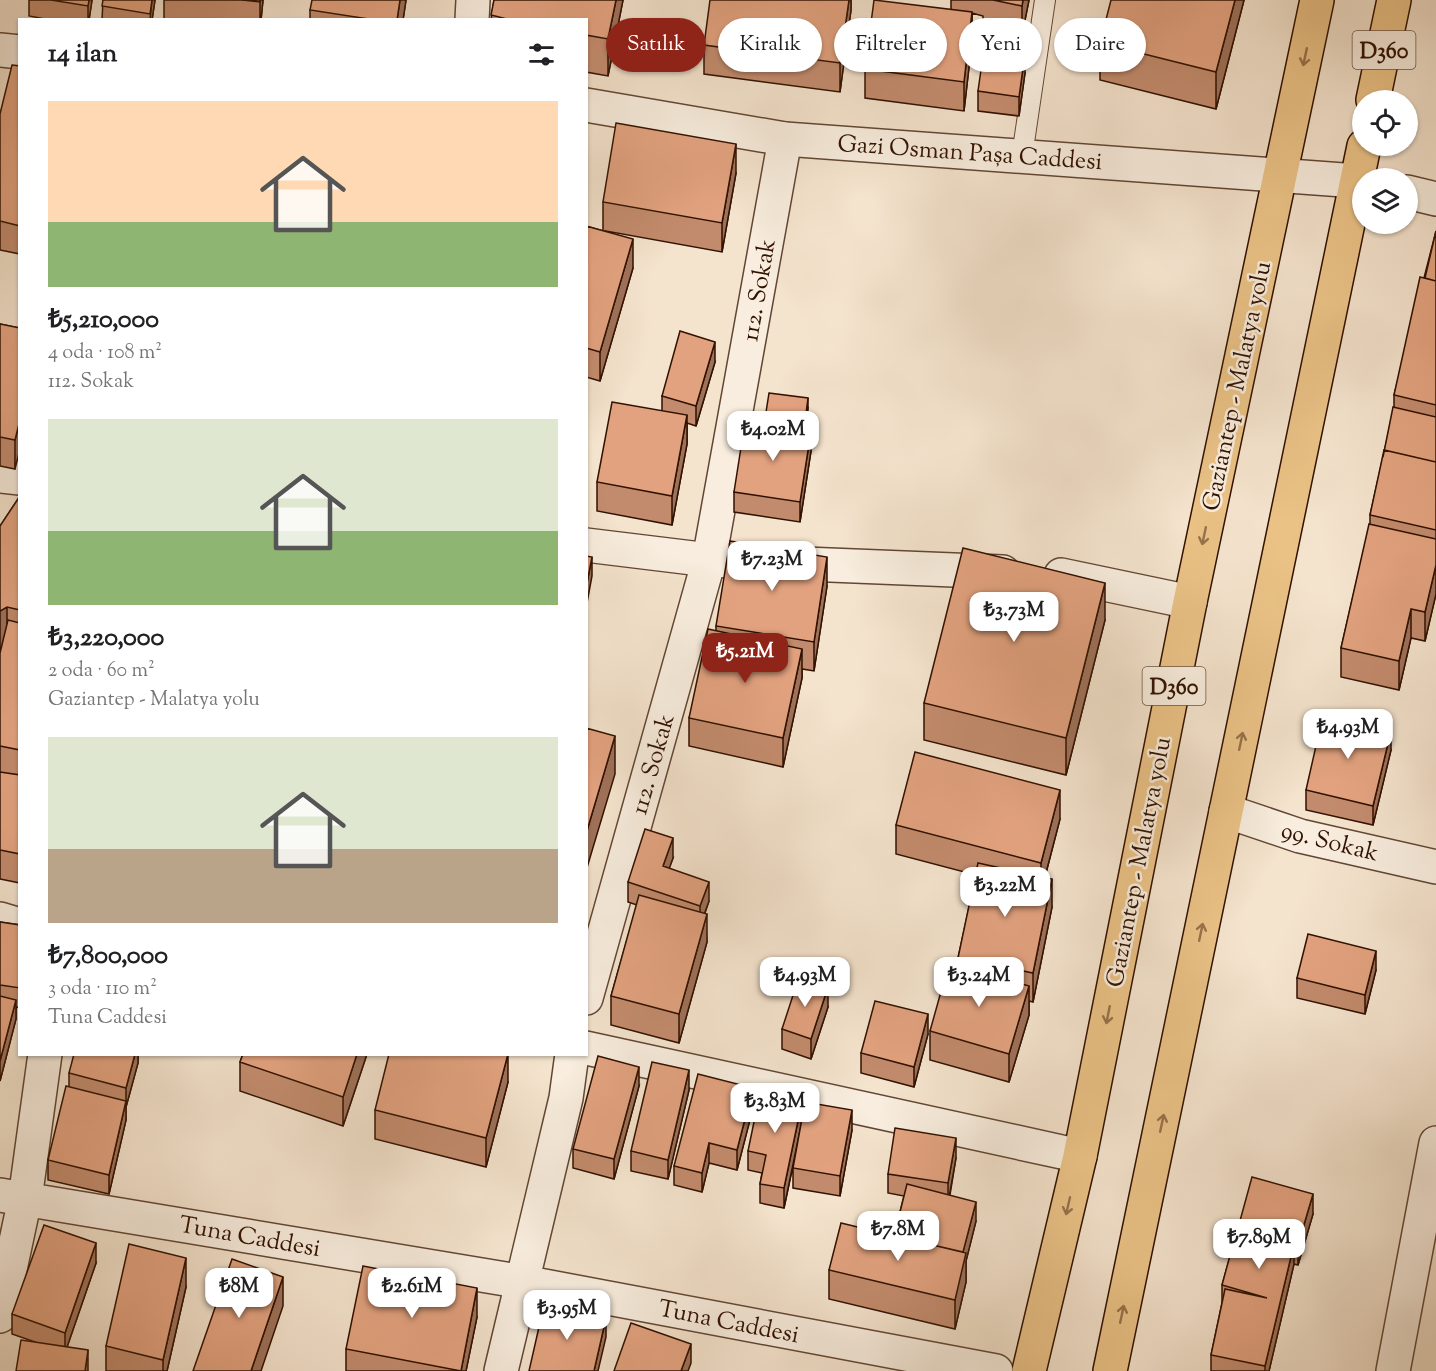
<!DOCTYPE html>
<html lang="tr">
<meta charset="utf-8">
<style>
body{margin:0;font-family:"Sorts Mill Goudy",serif;background:#f6f6f6;color:#202124;height:100vh;display:flex;flex-direction:column;font-size:22px;white-space:nowrap}
*{box-sizing:border-box;margin:0}
p{font-size:20px;color:#757577}
.icon{flex:none;width:33px;height:33px;fill:none;stroke:currentColor;stroke-width:2;stroke-linecap:round;stroke-linejoin:round}
.map{position:relative;flex:1;overflow:hidden}
.panel{position:absolute;left:18px;top:18px;width:570px;height:1038px;display:flex;flex-direction:column;background:#fff;border-radius:0px;box-shadow:0 2px 4px #0004}
.panel>*{flex:none}
.banner{position:absolute;left:606px;top:18px;width:570px;height:54px;display:flex;gap:12px}
.buttons{position:absolute;left:1352px;top:90px;display:grid;gap:12px}
.buttons a{display:grid;place-items:center;width:66px;height:66px;border-radius:50%;background:#fff;box-shadow:0 2px 4px #0004;font-size:30px}
.price{position:absolute;translate:-50% -51px;padding:0 14px;border-radius:12px;background:#fff;color:#222;font-size:20px;line-height:39px;filter:drop-shadow(0 2px 3px #0008)}
.price::after{content:'';position:absolute;left:50%;top:36px;width:18px;height:14px;margin-left:-9px;background:inherit;clip-path:polygon(0 0,100% 0,50% 100%)}
.price.on{background:#8f2418;color:#fff}
ul{padding:0;list-style:none}
li{display:grid;align-content:center;gap:12px;height:318px;padding:0 30px}
li span{display:grid;place-items:center;height:186px;border-radius:0px;color:#555}
li>.icon{margin-inline-start:auto}
span .icon{width:108px;height:108px;fill:#fffc;stroke-width:1}
li b{font-size:26px}
h2{display:flex;justify-content:space-between;align-items:center;height:72px;padding:0 30px;font-size:26px}
.chip{padding:0 21px;border-radius:27px;background:#fff;box-shadow:0 2px 4px #0004;font-size:21px;line-height:54px}
.chip.on{background:#8f2418;color:#fff}
.map>svg:first-child{display:block}
</style>
<div class="map">
<svg width="1436" height="1371" viewBox="0 0 1436 1371">
<rect width="100%" height="100%" fill="#f4e3cd"/>
<filter id="stains"><feTurbulence type="fractalNoise" baseFrequency=".00333" numOctaves="4"/><feColorMatrix values="0 0 0 0 .2 0 0 0 0 .09 0 0 0 0 .02 0 0 0 .5 -.17"/></filter>
<radialGradient id="worn" r=".72"><stop offset=".6" stop-color="#630" stop-opacity="0"/><stop offset="1" stop-color="#630" stop-opacity=".3"/></radialGradient>
<g fill="none" stroke-linecap="round" stroke-linejoin="round">
<!-- service casing -->
<g stroke="#624634" stroke-width="22">
<path id="service" d="M 1022,156 L 1045,0"/>
</g>
<!-- minor casing -->
<g stroke="#624634" stroke-width="36">
<path id="minor" d="M 472,20 L 473,0
M 1407,192 L 1436,199
M 1226,811 L 1300,836 L 1436,867
M 586,998 L 709,560 L 785,139
M 0,1195 L 523,1282 L 996,1371
M 0,1316 L 25,1199 L 45,1054
M 501,1371 L 566,1098 L 572,1054"/>
</g>
<!-- tertiary casing -->
<g stroke="#624634" stroke-width="36">
<path id="tertiary" d="M 0,50 L 20,52
M 586,105 L 785,139 L 1357,181
M 0,476 L 20,478
M 586,545 L 709,560 L 1003,572
M 1061,575 L 1190,602
M 0,919 L 20,925
M 586,1048 L 1080,1156
M 1393,1371 L 1436,1143"/>
</g>
<!-- trunk casing -->
<g stroke="#311101" stroke-width="36">
<path id="trunk" d="M 1373,100 L 1394,0
M 1029,1371 L 1080,1156 L 1190,602 L 1317,0
M 1110,1371 L 1364,146"/>
</g>
<!-- service -->
<use href="#service" stroke="#f8edde" stroke-width="20"/>
<!-- minor -->
<use href="#minor" stroke="#f8edde" stroke-width="33"/>
<!-- tertiary -->
<use href="#tertiary" stroke="#f8edde" stroke-width="33"/>
<!-- trunk -->
<use href="#trunk" stroke="#eac286" stroke-width="33"/>
</g>
<!-- wall -->
<path fill="#c28b6d" stroke="#311101" stroke-width="1.5" d="M 29,0 L 92,0 L 89,20 L 50,20 L 29,16 Z
M 103,0 L 155,0 L 152,20 L 102,20 Z
M 164,0 L 263,0 L 261,20 L 164,20 Z
M 406,0 L 403,20 L 310,20 L 310,10 Z
M 494,0 L 623,0 L 608,76 L 586,72 L 586,20 L 491,20 Z
M 851,0 L 851,10 L 840,92 L 704,74 L 704,45 Z
M 951,0 L 1029,0 L 1022,35 L 983,27 L 983,16 L 972,13 L 972,41 L 964,111 L 865,98 L 865,69 L 951,9 Z
M 1244,0 L 1216,109 L 1100,80 L 1100,43 Z
M 20,66 L 20,254 L 0,250 L 0,114 Z
M 1025,73 L 1019,116 L 978,111 L 978,91 Z
M 736,173 L 722,252 L 606,231 L 633,268 L 600,381 L 586,377 L 586,226 L 603,231 L 603,202 Z
M 1436,231 L 1436,594 L 1425,641 L 1411,638 L 1399,690 L 1341,677 L 1341,648 L 1370,524 L 1370,515 L 1394,408 L 1394,395 Z
M 0,324 L 20,328 L 15,469 L 0,466 Z
M 715,362 L 696,426 L 687,423 L 687,444 L 672,525 L 597,511 L 597,482 L 662,411 L 662,396 Z
M 808,408 L 805,431 L 811,451 L 800,522 L 734,512 L 734,492 L 764,425 Z
M 20,496 L 20,883 L 0,879 L 0,653 L 1,648 L 0,648 L 0,526 Z
M 827,586 L 814,671 L 802,669 L 802,678 L 783,767 L 689,746 L 689,718 L 716,631 L 716,626 Z
M 1105,620 L 1066,775 L 924,740 L 924,703 Z
M 1391,750 L 1373,825 L 1306,810 L 1306,790 Z
M 1060,819 L 1045,877 L 1052,907 L 1033,1002 L 1029,1001 L 1029,1015 L 1009,1082 L 930,1060 L 930,1031 L 958,966 L 958,958 L 976,875 L 896,854 L 896,825 Z
M 673,858 L 669,868 L 709,901 L 705,913 L 707,942 L 679,1043 L 611,1025 L 611,996 L 637,905 L 628,902 L 628,882 Z
M 0,922 L 20,925 L 20,1008 L 16,1007 L 16,1019 L 0,1081 Z
M 1376,970 L 1365,1014 L 1297,998 L 1297,978 Z
M 828,1007 L 811,1059 L 782,1049 L 782,1029 Z
M 928,1034 L 914,1087 L 861,1073 L 861,1053 Z
M 138,1054 L 138,1063 L 126,1107 L 126,1120 L 109,1194 L 48,1180 L 48,1160 L 69,1087 L 69,1073 Z
M 243,1054 L 367,1054 L 343,1126 L 240,1091 L 240,1062 Z
M 508,1082 L 486,1167 L 375,1139 L 375,1110 Z
M 639,1086 L 614,1179 L 573,1168 L 573,1149 Z
M 689,1090 L 668,1179 L 631,1171 L 631,1151 Z
M 753,1108 L 737,1170 L 709,1163 L 702,1192 L 674,1185 L 674,1166 Z
M 803,1113 L 852,1130 L 840,1196 L 793,1188 L 793,1168 L 800,1133 L 784,1208 L 760,1203 L 760,1184 L 762,1173 L 748,1170 L 748,1151 Z
M 956,1158 L 950,1195 L 976,1221 L 966,1261 L 966,1282 L 955,1329 L 829,1299 L 829,1270 L 894,1236 L 904,1196 L 888,1193 L 888,1174 Z
M 1313,1214 L 1298,1265 L 1294,1264 L 1269,1371 L 1211,1371 L 1211,1355 L 1222,1303 L 1222,1285 L 1238,1228 Z
M 96,1263 L 67,1347 L 88,1371 L 35,1342 L 12,1334 L 12,1314 Z
M 186,1287 L 167,1371 L 106,1371 L 106,1346 Z
M 477,1317 L 466,1371 L 346,1371 L 346,1349 Z"/>
<!-- shaded-wall -->
<path fill="#9e7159" stroke="#311101" stroke-width="1.5" d="M 89,0 L 92,0 L 89,20 L 88,20 L 88,6 Z
M 152,0 L 155,0 L 152,20 L 150,20 Z
M 260,0 L 263,0 L 261,20 L 260,20 Z
M 400,0 L 406,0 L 403,20 L 397,20 Z
M 616,0 L 623,0 L 608,76 L 608,39 Z
M 849,0 L 851,0 L 851,10 L 840,92 L 840,63 Z
M 1023,0 L 1029,0 L 1022,35 L 1022,6 Z
M 1235,0 L 1244,0 L 1216,109 L 1216,72 Z
M 972,12 L 972,41 L 964,111 L 964,82 Z
M 1025,54 L 1025,73 L 1019,116 L 1019,97 Z
M 736,144 L 736,173 L 722,252 L 722,223 Z
M 633,239 L 633,268 L 600,381 L 600,352 Z
M 715,342 L 715,362 L 696,426 L 696,406 Z
M 808,398 L 808,408 L 804,439 L 804,429 Z
M 687,415 L 687,444 L 672,525 L 672,496 Z
M 20,420 L 20,449 L 15,469 L 15,440 Z
M 811,431 L 811,451 L 800,522 L 800,502 Z
M 592,557 L 592,576 L 586,608 L 586,588 Z
M 827,557 L 827,586 L 814,671 L 814,642 Z
M 1436,565 L 1436,594 L 1425,641 L 1425,612 Z
M 1105,583 L 1105,620 L 1066,775 L 1066,738 Z
M 7,607 L 7,644 L 0,648 L 0,611 Z
M 1411,609 L 1411,638 L 1399,690 L 1399,661 Z
M 802,649 L 802,678 L 783,767 L 783,738 Z
M 1391,731 L 1391,750 L 1373,825 L 1373,806 Z
M 615,736 L 615,774 L 586,871 L 586,834 Z
M 1060,790 L 1060,819 L 1041,892 L 1041,863 Z
M 673,838 L 673,858 L 663,886 L 663,866 Z
M 1052,879 L 1052,907 L 1033,1002 L 1033,973 Z
M 709,882 L 709,901 L 700,926 L 700,906 Z
M 707,914 L 707,942 L 679,1043 L 679,1014 Z
M 1376,951 L 1376,970 L 1365,1014 L 1365,995 Z
M 1029,986 L 1029,1015 L 1009,1082 L 1009,1054 Z
M 828,987 L 828,1007 L 811,1059 L 811,1039 Z
M 16,1000 L 16,1019 L 0,1081 L 0,1061 Z
M 928,1014 L 928,1034 L 914,1087 L 914,1067 Z
M 135,1054 L 138,1054 L 138,1063 L 126,1107 L 126,1088 Z
M 357,1054 L 367,1054 L 343,1126 L 343,1097 Z
M 508,1054 L 508,1082 L 486,1167 L 486,1138 Z
M 639,1067 L 639,1086 L 614,1179 L 614,1159 Z
M 689,1070 L 689,1090 L 668,1179 L 668,1160 Z
M 753,1088 L 753,1108 L 737,1170 L 737,1150 Z
M 803,1097 L 803,1116 L 784,1208 L 784,1188 Z
M 126,1101 L 126,1120 L 109,1194 L 109,1175 Z
M 852,1110 L 852,1130 L 840,1196 L 840,1176 Z
M 956,1138 L 956,1158 L 948,1203 L 948,1183 Z
M 709,1143 L 709,1163 L 702,1192 L 702,1173 Z
M 1313,1194 L 1313,1214 L 1298,1265 L 1298,1245 Z
M 976,1202 L 976,1221 L 966,1261 L 966,1282 L 955,1329 L 955,1300 L 962,1255 Z
M 96,1243 L 96,1263 L 65,1353 L 65,1333 Z
M 1294,1244 L 1294,1264 L 1269,1371 L 1265,1371 L 1265,1366 Z
M 186,1258 L 186,1287 L 167,1371 L 163,1371 L 163,1360 Z
M 283,1277 L 283,1306 L 261,1371 L 251,1371 Z
M 477,1288 L 477,1317 L 466,1371 L 461,1371 Z
M 606,1318 L 606,1337 L 598,1371 L 594,1371 Z
M 691,1344 L 691,1363 L 688,1371 L 681,1371 Z
M 88,1350 L 88,1371 L 85,1371 Z"/>
<!-- building -->
<path fill="#e2a27f" stroke="#311101" stroke-width="1.5" d="M 51,0 L 89,0 L 88,6 Z
M 103,0 L 152,0 L 150,14 L 102,6 Z
M 242,0 L 260,0 L 260,2 Z
M 312,0 L 400,0 L 397,20 L 375,20 L 310,10 Z
M 494,0 L 616,0 L 608,39 L 586,35 L 586,20 L 511,20 L 491,15 Z
M 710,0 L 849,0 L 840,63 L 704,45 Z
M 874,0 L 972,12 L 964,82 L 865,69 Z
M 993,0 L 1023,0 L 1022,6 Z
M 1111,0 L 1235,0 L 1216,72 L 1100,43 Z
M 984,49 L 1025,54 L 1019,97 L 978,91 Z
M 12,65 L 20,66 L 20,226 L 0,221 L 0,114 Z
M 616,123 L 736,144 L 722,223 L 603,202 Z
M 586,226 L 633,239 L 600,352 L 586,348 Z
M 1436,231 L 1436,281 L 1425,278 Z
M 1420,277 L 1436,281 L 1436,405 L 1394,395 Z
M 0,324 L 20,328 L 20,420 L 15,440 L 0,437 Z
M 680,331 L 715,342 L 696,406 L 662,396 Z
M 769,393 L 808,398 L 804,429 L 764,425 Z
M 612,402 L 687,415 L 672,496 L 597,482 Z
M 1393,407 L 1436,417 L 1436,462 L 1384,450 L 1383,457 Z
M 745,422 L 811,431 L 800,502 L 734,492 Z
M 1384,450 L 1436,462 L 1436,530 L 1370,515 Z
M 20,496 L 20,610 L 7,607 L 0,611 L 0,526 Z
M 1369,524 L 1436,539 L 1436,565 L 1425,612 L 1411,609 L 1399,661 L 1341,648 Z
M 730,541 L 827,557 L 814,642 L 716,626 Z
M 963,548 L 1105,583 L 1066,738 L 924,703 Z
M 586,556 L 592,557 L 586,588 Z
M 8,620 L 20,623 L 20,750 L 0,746 L 0,653 Z
M 708,629 L 802,649 L 783,738 L 689,718 Z
M 1323,715 L 1391,731 L 1373,806 L 1306,790 Z
M 586,728 L 615,736 L 586,834 Z
M 915,752 L 1060,790 L 1041,863 L 896,825 Z
M 0,772 L 20,775 L 20,854 L 0,850 Z
M 645,829 L 673,838 L 663,866 L 709,882 L 700,906 L 628,882 Z
M 978,863 L 1052,879 L 1033,973 L 958,958 Z
M 639,895 L 707,914 L 679,1014 L 611,996 Z
M 0,922 L 20,925 L 20,988 L 0,985 Z
M 1308,934 L 1376,951 L 1365,995 L 1297,978 Z
M 949,963 L 1029,986 L 1009,1054 L 930,1031 Z
M 799,977 L 828,987 L 811,1039 L 782,1029 Z
M 0,996 L 16,1000 L 0,1061 Z
M 875,1001 L 928,1014 L 914,1067 L 861,1053 Z
M 74,1054 L 135,1054 L 126,1088 L 69,1073 Z
M 243,1054 L 357,1054 L 343,1097 L 240,1062 Z
M 389,1054 L 508,1054 L 486,1138 L 375,1110 Z
M 598,1056 L 639,1067 L 614,1159 L 573,1149 Z
M 652,1062 L 689,1070 L 668,1160 L 631,1151 Z
M 698,1074 L 753,1088 L 737,1150 L 709,1143 L 702,1173 L 674,1166 Z
M 66,1086 L 126,1101 L 109,1175 L 48,1160 Z
M 761,1088 L 803,1097 L 784,1188 L 760,1184 L 766,1155 L 748,1151 Z
M 805,1102 L 852,1110 L 840,1176 L 793,1168 Z
M 895,1128 L 956,1138 L 948,1183 L 888,1174 Z
M 1252,1177 L 1313,1194 L 1298,1245 L 1294,1244 L 1265,1366 L 1211,1355 L 1225,1289 L 1267,1298 L 1222,1285 L 1237,1230 L 1255,1234 L 1238,1228 Z
M 907,1184 L 976,1202 L 963,1252 L 894,1236 Z
M 841,1223 L 966,1253 L 955,1300 L 829,1270 Z
M 44,1225 L 96,1243 L 65,1333 L 12,1314 Z
M 129,1244 L 186,1258 L 163,1360 L 106,1346 Z
M 232,1259 L 283,1277 L 251,1371 L 193,1371 Z
M 363,1266 L 477,1288 L 461,1371 L 346,1349 Z
M 544,1305 L 606,1318 L 594,1371 L 529,1371 Z
M 631,1323 L 691,1344 L 681,1371 L 614,1371 Z
M 21,1340 L 88,1350 L 85,1371 L 16,1371 Z"/>
<!-- one-way arrows -->
<defs><path id="oneway-shaft" d="M-6 0H5M1.5-3L5.5 0L1.5 3" fill="none" stroke-width="1.6" stroke-linecap="round" stroke-linejoin="round" transform="scale(1.5)"/></defs>
<g stroke="#97724a">
<use href="#oneway-shaft" transform="translate(1305 57) rotate(102)"/>
<use href="#oneway-shaft" transform="translate(1204 536) rotate(102)"/>
<use href="#oneway-shaft" transform="translate(1241 741) rotate(-78)"/>
<use href="#oneway-shaft" transform="translate(1201 932) rotate(-78)"/>
<use href="#oneway-shaft" transform="translate(1108 1015) rotate(101)"/>
<use href="#oneway-shaft" transform="translate(1162 1123) rotate(-78)"/>
<use href="#oneway-shaft" transform="translate(1068 1206) rotate(103)"/>
<use href="#oneway-shaft" transform="translate(1122 1314) rotate(-78)"/>
</g>
<g text-anchor="middle" stroke-width="5" stroke-linejoin="round" paint-order="stroke">
<!-- shield labels -->
<g fill="#f8edde" stroke="#6d5343" stroke-width="1.5">
<rect x="1352.5" y="31" width="63" height="38" rx="4.5"/>
<rect x="1142.5" y="667" width="63" height="38" rx="4.5"/>
</g>
<g font-size="22" font-weight="bold" fill="#311101">
<text x="1384" y="58">D360</text>
<text x="1174" y="694">D360</text>
</g>
<!-- street labels -->
<g font-size="24" fill="#311101" stroke="#f8edde">
<text transform="translate(970 152) rotate(4)" y="8">Gazi Osman Paşa Caddesi</text>
<text transform="translate(758 290) rotate(-80)" y="8">112. Sokak</text>
<text transform="translate(1236 386) rotate(-78)" y="8">Gaziantep - Malatya yolu</text>
<text transform="translate(652 764) rotate(-74)" y="8">112. Sokak</text>
<text transform="translate(1330 841) rotate(14)" y="8">99. Sokak</text>
<text transform="translate(1138 862) rotate(-79)" y="8">Gaziantep - Malatya yolu</text>
<text transform="translate(250 1236) rotate(10)" y="8">Tuna Caddesi</text>
<text transform="translate(729 1321) rotate(11)" y="8">Tuna Caddesi</text>
</g>
</g>
<rect width="100%" height="100%" filter="url(#stains)"/>
<rect width="100%" height="100%" fill="url(#worn)"/>
</svg>
<div class="buttons">
<a><svg class="icon" aria-label="locate" viewBox="0 0 24 24"><circle cx="12" cy="12" r="6"/><path d="M12 2v4M12 18v4M2 12h4M18 12h4"/></svg></a>
<a><svg class="icon" aria-label="layers" viewBox="0 0 24 24"><path d="M12 4l9 5-9 5-9-5zM3 14l9 5 9-5"/></svg></a>
</div>
<b class="price" style="left:773px;top:462px">₺4.02M</b>
<b class="price" style="left:772px;top:592px">₺7.23M</b>
<b class="price" style="left:1014px;top:643px">₺3.73M</b>
<b class="price on" style="left:745px;top:684px">₺5.21M</b>
<b class="price" style="left:1348px;top:760px">₺4.93M</b>
<b class="price" style="left:1005px;top:918px">₺3.22M</b>
<b class="price" style="left:805px;top:1008px">₺4.93M</b>
<b class="price" style="left:979px;top:1008px">₺3.24M</b>
<b class="price" style="left:775px;top:1134px">₺3.83M</b>
<b class="price" style="left:898px;top:1262px">₺7.8M</b>
<b class="price" style="left:1259px;top:1270px">₺7.89M</b>
<b class="price" style="left:239px;top:1319px">₺8M</b>
<b class="price" style="left:412px;top:1319px">₺2.61M</b>
<b class="price" style="left:567px;top:1341px">₺3.95M</b>
<div class="banner">
<a class="chip on">Satılık</a>
<a class="chip">Kiralık</a>
<a class="chip">Filtreler</a>
<a class="chip">Yeni</a>
<a class="chip">Daire</a>
</div>
<section class="panel">
<h2>14 ilan<svg class="icon" aria-label="filters" viewBox="0 0 24 24"><path d="M4 7h16M4 17h16"/><circle cx="9" cy="7" r="2"/><circle cx="15" cy="17" r="2"/></svg></h2>
<ul>
<li><span style="background:linear-gradient(#ffd9b3 65%,#8fb573 0)"><svg class="icon" aria-label="home" viewBox="0 0 24 24"><path d="M3 11l9-7 9 7M6 9v11h12V9"/></svg></span><div><b>₺5,210,000</b><p>4 oda · 108 m²</p><p>112. Sokak</p></div></li>
<li><span style="background:linear-gradient(#dfe7d0 60%,#8fb573 0)"><svg class="icon" aria-label="home" viewBox="0 0 24 24"><path d="M3 11l9-7 9 7M6 9v11h12V9"/></svg></span><div><b>₺3,220,000</b><p>2 oda · 60 m²</p><p>Gaziantep - Malatya yolu</p></div></li>
<li><span style="background:linear-gradient(#dfe7d0 60%,#b9a48a 0)"><svg class="icon" aria-label="home" viewBox="0 0 24 24"><path d="M3 11l9-7 9 7M6 9v11h12V9"/></svg></span><div><b>₺7,800,000</b><p>3 oda · 110 m²</p><p>Tuna Caddesi</p></div></li>
</ul>
</section>
</div>
